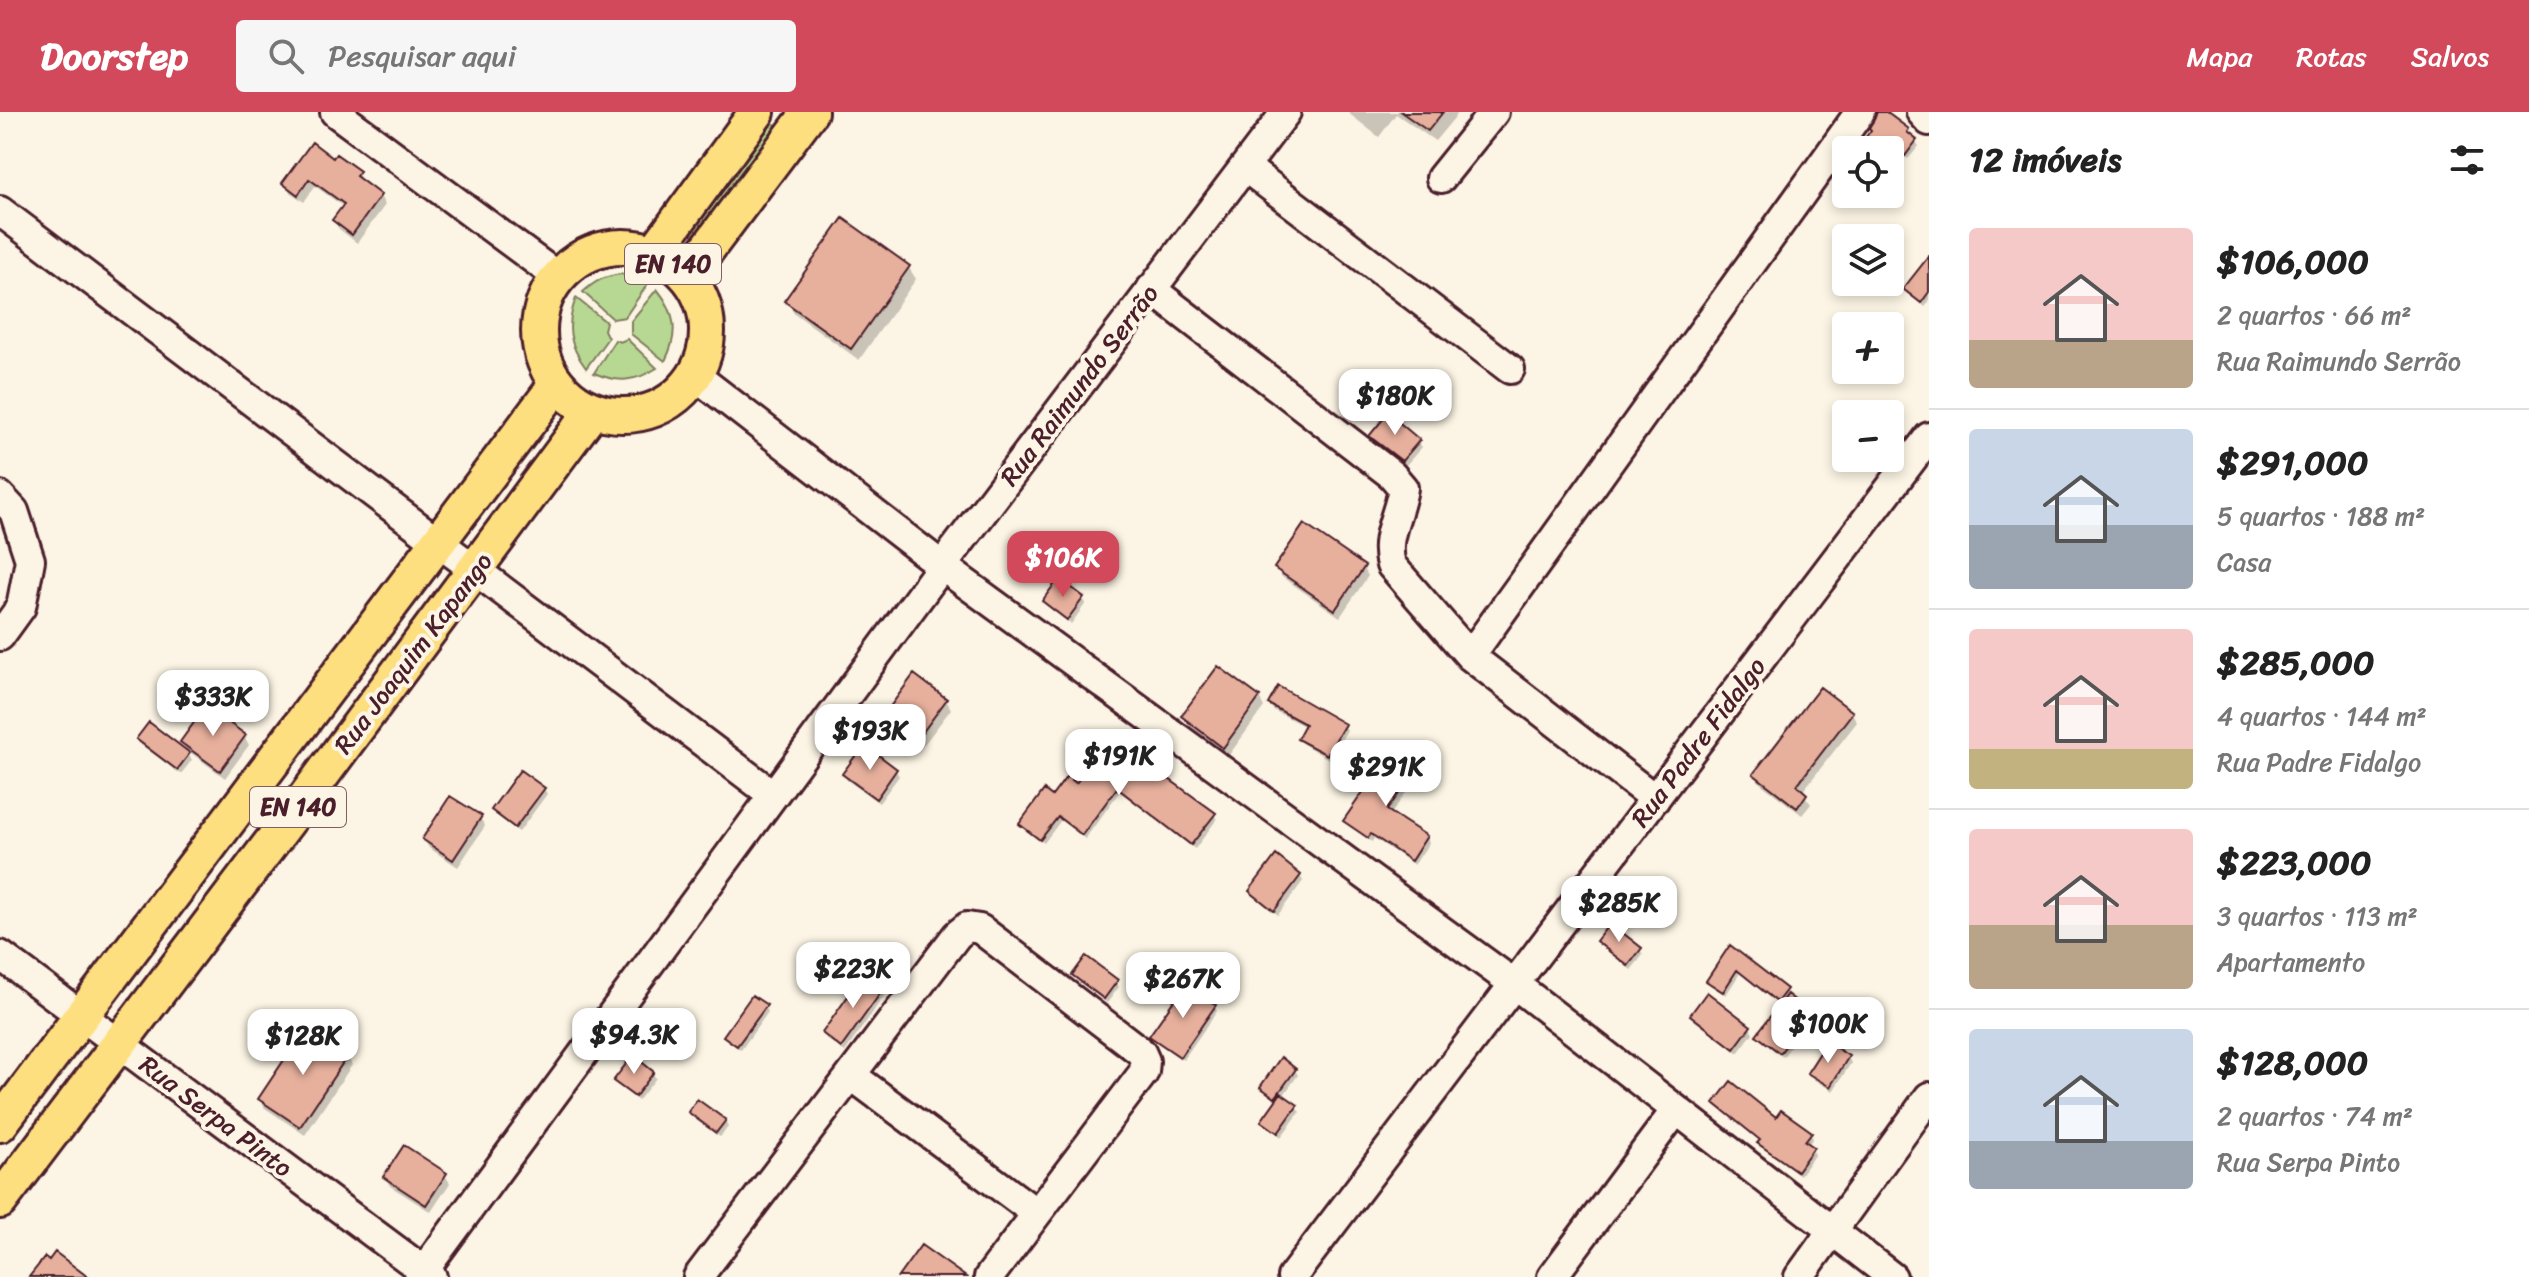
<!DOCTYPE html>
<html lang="pt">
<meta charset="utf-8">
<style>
body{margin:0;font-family:Sriracha,sans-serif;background:#f6f6f6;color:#222;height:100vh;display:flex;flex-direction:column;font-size:30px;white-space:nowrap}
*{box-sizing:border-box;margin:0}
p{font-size:26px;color:#767676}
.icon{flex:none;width:44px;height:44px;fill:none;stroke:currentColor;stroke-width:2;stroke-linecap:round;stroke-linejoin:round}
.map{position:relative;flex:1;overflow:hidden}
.panel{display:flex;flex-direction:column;background:#fff;width:600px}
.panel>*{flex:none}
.fabs{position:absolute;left:1832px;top:24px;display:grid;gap:16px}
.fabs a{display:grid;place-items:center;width:72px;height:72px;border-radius:8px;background:#fff;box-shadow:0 4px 12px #0003;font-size:40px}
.price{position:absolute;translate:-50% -68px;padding:0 18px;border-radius:16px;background:#fff;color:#222;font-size:26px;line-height:52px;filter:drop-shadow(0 2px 4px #0008)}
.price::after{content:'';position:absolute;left:50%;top:48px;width:24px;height:18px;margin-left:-12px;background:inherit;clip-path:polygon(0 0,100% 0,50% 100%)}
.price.selected{background:#d1495b;color:#fff}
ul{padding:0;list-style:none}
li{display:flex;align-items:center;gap:24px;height:200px;padding:0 40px}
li+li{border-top:2px solid #e0e0e0}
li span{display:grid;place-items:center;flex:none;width:224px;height:160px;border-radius:8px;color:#555}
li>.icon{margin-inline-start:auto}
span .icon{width:96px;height:96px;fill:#fffc;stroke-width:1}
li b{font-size:34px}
h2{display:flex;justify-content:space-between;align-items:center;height:96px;padding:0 40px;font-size:34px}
header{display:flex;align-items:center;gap:48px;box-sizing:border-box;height:112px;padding:0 40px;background:#d1495b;color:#fff}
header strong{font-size:38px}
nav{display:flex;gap:44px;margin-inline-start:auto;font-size:28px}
.search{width:560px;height:72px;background:#f6f6f6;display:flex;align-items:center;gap:20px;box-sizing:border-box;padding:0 28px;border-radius:8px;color:#767676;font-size:30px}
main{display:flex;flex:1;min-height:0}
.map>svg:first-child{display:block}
</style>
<header>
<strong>Doorstep</strong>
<div class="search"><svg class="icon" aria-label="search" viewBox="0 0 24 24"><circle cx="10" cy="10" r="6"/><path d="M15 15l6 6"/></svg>Pesquisar aqui</div>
<nav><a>Mapa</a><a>Rotas</a><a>Salvos</a></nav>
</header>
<main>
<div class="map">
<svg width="1929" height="1165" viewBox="0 0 1929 1165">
<rect width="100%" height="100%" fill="#fcf5e5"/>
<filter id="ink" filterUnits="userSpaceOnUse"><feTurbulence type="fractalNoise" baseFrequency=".0125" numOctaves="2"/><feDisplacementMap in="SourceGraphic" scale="16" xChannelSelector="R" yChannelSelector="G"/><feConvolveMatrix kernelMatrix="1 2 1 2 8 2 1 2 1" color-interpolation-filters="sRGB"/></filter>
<g filter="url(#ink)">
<!-- green -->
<path fill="#b7d892" stroke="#807c5e" stroke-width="2" d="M 770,9 L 776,13 L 777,19 L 696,124 L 689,120 Z
M 621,162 L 649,170 L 625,205 L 613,207 L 583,180 C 595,169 605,164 621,162 Z
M 657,177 C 676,200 679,222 665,249 L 631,222 L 631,209 Z
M 576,186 L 606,210 L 604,218 L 608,226 L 586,256 C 568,232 566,213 576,186 Z
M 627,227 L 657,256 C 635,270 618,271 594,261 L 615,228 L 620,230 Z"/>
<!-- shadow -->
<path fill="#0003" d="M 1347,0 L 1459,0 L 1435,29 L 1396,2 L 1379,25 Z
M 1880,0 L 1907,19 L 1919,34 L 1908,47 L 1902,43 L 1890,59 L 1890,38 L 1858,38 L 1873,19 Z
M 334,49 L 358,61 L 362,71 L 380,84 L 385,93 L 357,131 L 339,117 L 334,109 L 344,95 L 315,74 L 304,90 L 290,80 L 285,71 Z
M 1846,55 L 1846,68 L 1841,61 Z
M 844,109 L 909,156 L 916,167 L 859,248 L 794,201 L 787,189 Z
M 1929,147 L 1929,190 L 1925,195 L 1906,177 Z
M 1389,304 L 1422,335 L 1406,353 L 1374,329 L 1371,324 Z
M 1277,456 L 1364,456 L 1368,464 L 1340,505 L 1282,465 Z
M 1082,486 L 1086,491 L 1071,512 L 1048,495 L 1044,489 Z
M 1259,586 L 1264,595 L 1229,643 L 1188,613 L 1184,605 Z
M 946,588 L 951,597 L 919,639 L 888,615 L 883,607 Z
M 1270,592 L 1344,613 L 1347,618 L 1330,648 L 1303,632 L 1299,627 L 1306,615 L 1273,598 Z
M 1852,601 L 1857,610 L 1802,680 L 1811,692 L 1802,703 L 1760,671 L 1755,663 Z
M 244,624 L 249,633 L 225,666 L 187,638 L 182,630 Z
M 138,628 L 188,642 L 192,648 L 181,662 L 141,633 Z
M 1109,630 L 1214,703 L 1217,707 L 1195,737 L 1120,679 L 1085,727 L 1061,708 L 1044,731 L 1024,717 L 1022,712 L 1052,687 L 1076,674 Z
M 864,635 L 896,659 L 899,664 L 879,691 L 847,668 L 844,662 Z
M 1378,650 L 1414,660 L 1417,665 L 1391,702 L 1426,725 L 1429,731 L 1414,753 L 1374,726 L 1372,730 L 1349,714 L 1346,709 L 1382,656 Z
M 544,677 L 547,682 L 519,720 L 496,703 L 493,698 Z
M 480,706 L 485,714 L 458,755 L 429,736 L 424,727 Z
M 1300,764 L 1303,769 L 1278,803 L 1251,779 Z
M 1598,829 L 1640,838 L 1643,843 L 1631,858 Z
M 1730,835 L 1786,878 L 1787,885 L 1809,902 L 1812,907 L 1810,909 L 1830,921 L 1833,926 L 1828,933 L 1848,945 L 1851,951 L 1833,979 L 1813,967 L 1810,961 L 1824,939 L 1799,923 L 1783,945 L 1761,928 L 1759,923 L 1781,894 L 1740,861 L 1726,883 L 1710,873 L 1708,869 Z
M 1074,863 L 1116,869 L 1119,875 L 1107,891 L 1077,868 Z
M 883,876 L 886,881 L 845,940 L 827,927 L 824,922 Z
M 1708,883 L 1750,916 L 1753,921 L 1738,941 L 1695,909 L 1692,904 Z
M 1215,894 L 1217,899 L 1183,948 L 1154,928 L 1152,924 Z
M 765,895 L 768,900 L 741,938 L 728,929 L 725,924 Z
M 347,944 L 352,953 L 305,1023 L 265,996 L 260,988 Z
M 1295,958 L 1298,963 L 1283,984 L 1300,1000 L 1281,1025 L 1263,1009 L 1277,989 L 1262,975 Z
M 652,961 L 656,966 L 638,989 L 616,969 Z
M 1716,991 L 1776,1008 L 1810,1021 L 1813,1026 L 1808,1033 L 1815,1042 L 1800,1063 L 1763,1036 L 1761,1029 Z
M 690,1000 L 725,1009 L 728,1015 L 720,1025 L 693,1006 Z
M 445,1063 L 450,1071 L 431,1100 L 390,1074 L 385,1065 Z"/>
<!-- building -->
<path fill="#e7b09d" stroke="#4a1f2b" stroke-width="2" d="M 1401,0 L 1443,0 L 1428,19 Z
M 1877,0 L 1886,0 L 1909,17 L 1907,20 L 1917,28 L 1905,44 L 1897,38 L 1856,38 L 1871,18 L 1869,16 Z
M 312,30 L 333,46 L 336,42 L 360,59 L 356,64 L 381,83 L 352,123 L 332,108 L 344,92 L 309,67 L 298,83 L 282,71 Z
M 843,106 L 910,154 L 851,237 L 784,189 Z
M 1929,144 L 1929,180 L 1921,191 L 1903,177 Z
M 1388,301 L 1420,328 L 1402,349 L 1369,324 Z
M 1304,412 L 1365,454 L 1335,498 L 1274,456 Z
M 1059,466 L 1084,485 L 1067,508 L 1042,489 Z
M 1218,554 L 1260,585 L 1223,636 L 1181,604 Z
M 914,562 L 947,587 L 914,632 L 881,607 Z
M 1278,574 L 1345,612 L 1327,643 L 1297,627 L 1305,612 L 1268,592 Z
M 1820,575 L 1853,600 L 1797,673 L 1807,682 L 1797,696 L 1753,662 Z
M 206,594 L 246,623 L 220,659 L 180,630 Z
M 149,610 L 190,641 L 177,658 L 136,627 Z
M 1109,627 L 1124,638 L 1126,636 L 1216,701 L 1191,733 L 1117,676 L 1082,723 L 1058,705 L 1040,728 L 1019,712 L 1044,678 L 1052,684 L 1067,664 L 1076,671 Z
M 864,632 L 897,657 L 876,687 L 842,662 Z
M 1387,636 L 1416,658 L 1387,698 L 1427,724 L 1411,749 L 1371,722 L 1368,726 L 1343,709 L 1381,654 L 1376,650 Z
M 520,658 L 545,676 L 515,716 L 491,698 Z
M 450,684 L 482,704 L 453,748 L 422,727 Z
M 1276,743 L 1301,763 L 1274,799 L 1249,779 Z
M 1610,811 L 1642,836 L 1628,854 L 1596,829 Z
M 1730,833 L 1787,877 L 1777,890 L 1737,858 L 1723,880 L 1706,869 Z
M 1086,844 L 1118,868 L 1104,887 L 1072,863 Z
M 865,860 L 885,875 L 841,936 L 822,921 Z
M 1186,871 L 1216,893 L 1180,945 L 1149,924 Z
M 1707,880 L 1751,914 L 1734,937 L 1690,903 Z
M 1787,882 L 1811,901 L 1807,905 L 1832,920 L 1822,936 L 1796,920 L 1780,941 L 1756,923 Z
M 752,883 L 767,893 L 737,934 L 723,924 Z
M 306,915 L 348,943 L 300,1015 L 258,987 Z
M 1827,930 L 1849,944 L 1830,975 L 1807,961 Z
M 633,943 L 654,960 L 635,985 L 613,969 Z
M 1281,945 L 1296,957 L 1275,986 L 1260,975 Z
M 1731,969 L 1776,1005 L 1781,998 L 1812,1020 L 1805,1029 L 1814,1035 L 1797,1059 L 1757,1031 L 1760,1028 L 1714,991 Z
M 1281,981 L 1298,993 L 1278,1021 L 1261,1009 Z
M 697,987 L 726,1008 L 716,1021 L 688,1000 Z
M 404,1033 L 447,1061 L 426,1093 L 383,1065 Z
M 921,1133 L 966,1165 L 898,1165 Z
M 55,1140 L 88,1165 L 29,1165 L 45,1145 L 49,1148 Z"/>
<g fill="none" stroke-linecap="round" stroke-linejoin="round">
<!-- minor casing -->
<g stroke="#4a1f2b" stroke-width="34">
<path id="minor" d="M 335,0 L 558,165
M 1921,0 L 1929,9
M 1245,55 L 1510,257
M 1441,66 L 1494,0
M 0,99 L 773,683
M 1151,177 L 1392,363 L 1403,376 C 1399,404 1383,425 1391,453 L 1470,544 L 1655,687
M 696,264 L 942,454 L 1513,871 L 1892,1165
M 0,384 L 14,399 L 30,448 L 21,495 L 0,524
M 1470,544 L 1860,0
M 0,843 L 432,1165
M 851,963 L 1036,1101
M 419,1165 L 942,454 L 1286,0
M 698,1165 L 957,823 L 967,815 L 980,817 L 1141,940 L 1145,949 L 1144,960 L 989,1165
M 1292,1165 L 1929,325
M 1552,1165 L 1676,998
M 1799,1165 L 1929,985"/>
</g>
<!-- major casing -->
<g stroke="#4a1f2b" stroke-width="40">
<path id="major" d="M539 219a84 84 0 1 1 168 0a84 84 0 1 1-168 0Z
M 654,141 L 757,0
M 687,164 L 810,0
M 0,1012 L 557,272
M 0,1089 L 302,690 L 593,298"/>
</g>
<!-- minor -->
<use href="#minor" stroke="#fcf5e5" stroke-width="28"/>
<!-- major -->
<use href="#major" stroke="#fedf80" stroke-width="34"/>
</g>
</g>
<g text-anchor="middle" stroke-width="8" stroke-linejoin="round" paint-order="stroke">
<!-- shield labels -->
<g fill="#fcf5e5" stroke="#7f5f63" stroke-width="2">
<rect x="625" y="132" width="96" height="40" rx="6"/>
<rect x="250" y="675" width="96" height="40" rx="6"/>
</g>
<g font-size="24" font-weight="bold" fill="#4a1f2b">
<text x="673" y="160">EN 140</text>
<text x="298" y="703">EN 140</text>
</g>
<!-- street labels -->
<g font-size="26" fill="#4a1f2b" stroke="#fcf5e5">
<text transform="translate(1079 273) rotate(-53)" y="9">Rua Raimundo Serrão</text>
<text transform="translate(413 541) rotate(-53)" y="9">Rua Joaquim Kapango</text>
<text transform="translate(1698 630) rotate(-53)" y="9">Rua Padre Fidalgo</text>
<text transform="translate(216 1004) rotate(37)" y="9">Rua Serpa Pinto</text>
</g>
</g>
</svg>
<div class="fabs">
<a><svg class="icon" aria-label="locate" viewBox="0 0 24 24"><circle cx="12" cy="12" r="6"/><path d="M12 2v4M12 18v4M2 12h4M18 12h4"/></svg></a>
<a><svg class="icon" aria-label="layers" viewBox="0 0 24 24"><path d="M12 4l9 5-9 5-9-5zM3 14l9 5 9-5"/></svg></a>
<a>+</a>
<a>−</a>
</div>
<b class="price" style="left:1395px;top:325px">$180K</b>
<b class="price selected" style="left:1063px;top:487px">$106K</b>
<b class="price" style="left:213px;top:626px">$333K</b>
<b class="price" style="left:870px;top:660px">$193K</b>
<b class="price" style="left:1119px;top:685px">$191K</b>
<b class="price" style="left:1386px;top:696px">$291K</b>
<b class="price" style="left:1619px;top:832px">$285K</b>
<b class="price" style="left:853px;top:898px">$223K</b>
<b class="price" style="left:1183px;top:908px">$267K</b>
<b class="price" style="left:1828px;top:953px">$100K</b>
<b class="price" style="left:634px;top:964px">$94.3K</b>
<b class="price" style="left:303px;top:965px">$128K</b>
</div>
<section class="panel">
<h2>12 imóveis<svg class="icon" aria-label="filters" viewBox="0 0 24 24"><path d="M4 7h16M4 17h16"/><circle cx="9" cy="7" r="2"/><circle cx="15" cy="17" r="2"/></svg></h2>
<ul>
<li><span style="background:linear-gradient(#f6c9c9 70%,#b9a48a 0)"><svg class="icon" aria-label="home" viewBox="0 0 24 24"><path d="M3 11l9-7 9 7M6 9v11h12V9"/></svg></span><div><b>$106,000</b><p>2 quartos · 66 m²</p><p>Rua Raimundo Serrão</p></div></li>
<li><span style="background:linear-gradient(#c9d6e8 60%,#9aa5b1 0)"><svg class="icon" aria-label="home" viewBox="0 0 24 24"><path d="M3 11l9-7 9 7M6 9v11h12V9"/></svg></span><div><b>$291,000</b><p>5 quartos · 188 m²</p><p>Casa</p></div></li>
<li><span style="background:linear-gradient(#f6c9c9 75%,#c2b280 0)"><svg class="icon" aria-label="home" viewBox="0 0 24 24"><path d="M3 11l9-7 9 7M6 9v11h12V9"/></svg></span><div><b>$285,000</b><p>4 quartos · 144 m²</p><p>Rua Padre Fidalgo</p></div></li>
<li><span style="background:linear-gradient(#f6c9c9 60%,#b9a48a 0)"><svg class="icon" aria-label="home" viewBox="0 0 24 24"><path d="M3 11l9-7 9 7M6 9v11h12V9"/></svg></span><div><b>$223,000</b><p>3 quartos · 113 m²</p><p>Apartamento</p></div></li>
<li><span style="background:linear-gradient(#c9d6e8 70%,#9aa5b1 0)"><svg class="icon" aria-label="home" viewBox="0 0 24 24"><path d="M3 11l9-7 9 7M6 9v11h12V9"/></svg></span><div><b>$128,000</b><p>2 quartos · 74 m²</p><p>Rua Serpa Pinto</p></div></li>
</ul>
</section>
</main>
